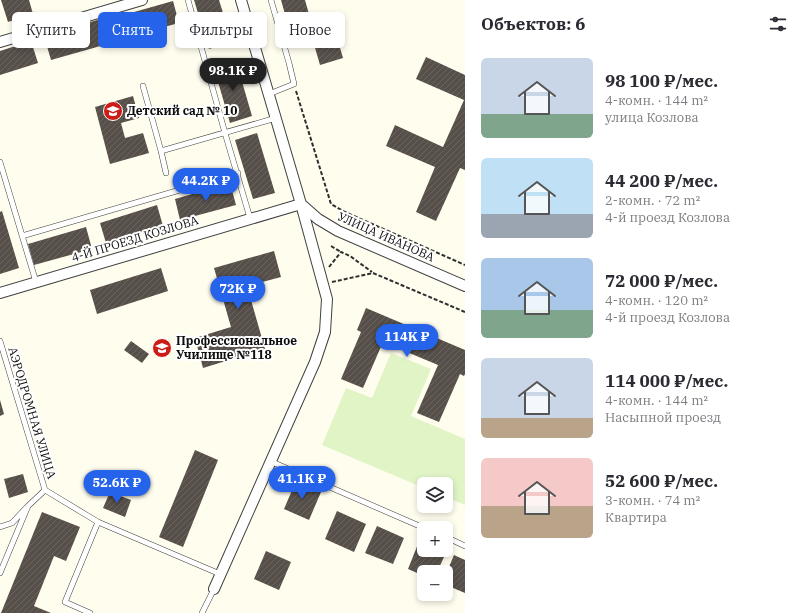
<!DOCTYPE html>
<html lang="ru">
<meta charset="utf-8">
<style>
body{margin:0;font-family:"IBM Plex Serif",serif;background:#f2f2f3;color:#2b2b33;height:100vh;display:flex;flex-direction:column;font-size:15px;white-space:nowrap}
*{box-sizing:border-box;margin:0}
p{font-size:13px;color:#7c7c81}
.icon{flex:none;width:22px;height:22px;fill:none;stroke:currentColor;stroke-width:2;stroke-linecap:round;stroke-linejoin:round}
.map{position:relative;flex:1;overflow:hidden}
.details{display:flex;flex-direction:column;background:#fff;width:340px}
.details>*{flex:none}
.banner{position:absolute;left:12px;top:12px;width:380px;height:36px;display:flex;gap:8px}
.fabs{position:absolute;left:417px;top:477px;display:grid;gap:8px}
.fabs a{display:grid;place-items:center;width:36px;height:36px;border-radius:6px;background:#fff;box-shadow:0 2px 6px #0003;font-size:20px}
.price{position:absolute;translate:-50% -34px;padding:0 9px;border-radius:14px;background:#2563eb;color:#fff;font-size:13px;line-height:26px;filter:drop-shadow(0 1px 2px #0008)}
.price::after{content:'';position:absolute;left:50%;top:24px;width:12px;height:9px;margin-left:-6px;background:inherit;clip-path:polygon(0 0,100% 0,50% 100%)}
.price.selected{background:#222;color:#fff}
ul{padding:0;list-style:none}
li{display:flex;align-items:center;gap:12px;height:100px;padding:0 16px}
li span{display:grid;place-items:center;flex:none;width:112px;height:80px;border-radius:6px;color:#555}
li>.icon{margin-inline-start:auto}
span .icon{width:48px;height:48px;fill:#fffc;stroke-width:1}
li b{font-size:17px}
h2{display:flex;justify-content:space-between;align-items:center;height:48px;padding:0 16px;font-size:17px}
.chip{padding:0 14px;border-radius:6px;background:#fff;box-shadow:0 2px 6px #0003;font-size:14px;line-height:36px}
.chip.selected{background:#2563eb;color:#fff}
main{display:flex;flex:1;min-height:0}
.map>svg:first-child{display:block}
</style>
<main>
<div class="map">
<svg width="465" height="613" viewBox="0 0 465 613">
<defs>
<pattern id="building-hatch" width="6" height="6" patternUnits="userSpaceOnUse"><rect width="6" height="6" fill="#574f49"/><path d="M-1 1l2-2M0 6l6-6M5 7l2-2" fill="none" stroke="#6a645f"/></pattern>
</defs>
<rect width="100%" height="100%" fill="#fffdee"/>
<!-- pitch -->
<path fill="#e1f4c6" d="M 391,353 L 431,369 L 411,416 L 465,439 L 465,505 L 446,497 L 446,484 L 424,484 L 424,488 L 322,445 L 346,388 L 372,398 Z"/>
<!-- building -->
<path fill="url(#building-hatch)" d="M 1,0 L 29,0 L 33,14 L 8,22 Z
M 194,0 L 219,0 L 232,42 L 209,49 Z
M 281,0 L 305,0 L 314,32 L 334,27 L 343,58 L 320,65 L 311,34 L 292,39 Z
M 173,1 L 179,23 L 126,37 L 120,16 Z
M 104,18 L 111,43 L 51,60 L 44,36 Z
M 31,41 L 38,63 L 0,75 L 0,51 Z
M 426,57 L 465,75 L 465,170 L 460,168 L 436,221 L 416,212 L 435,167 L 386,146 L 395,125 L 443,147 L 464,100 L 416,79 Z
M 236,61 L 252,116 L 230,123 L 214,68 Z
M 133,96 L 139,118 L 121,123 L 125,138 L 143,133 L 149,153 L 110,164 L 95,107 Z
M 257,133 L 275,193 L 253,199 L 235,140 Z
M 230,183 L 236,205 L 180,220 L 175,199 Z
M 157,205 L 163,226 L 106,243 L 100,223 Z
M 2,211 L 19,268 L 0,274 L 0,212 Z
M 86,227 L 92,249 L 34,265 L 28,244 Z
M 274,251 L 281,277 L 247,286 L 265,349 L 203,368 L 195,338 L 231,327 L 214,268 Z
M 161,268 L 168,291 L 97,314 L 90,290 Z
M 366,308 L 465,350 L 465,374 L 464,376 L 460,374 L 439,422 L 417,413 L 438,365 L 383,342 L 363,388 L 341,379 L 361,332 L 357,330 Z
M 131,341 L 149,354 L 142,363 L 124,350 Z
M 0,400 L 4,414 L 0,416 Z
M 195,450 L 218,460 L 183,547 L 159,537 Z
M 23,474 L 28,492 L 9,498 L 4,479 Z
M 296,481 L 321,492 L 309,520 L 284,509 Z
M 110,492 L 131,500 L 125,517 L 103,508 Z
M 337,511 L 366,524 L 354,552 L 325,539 Z
M 42,512 L 80,527 L 66,561 L 54,556 L 34,606 L 51,613 L 1,613 Z
M 377,526 L 404,538 L 393,564 L 365,553 Z
M 418,544 L 424,547 L 424,550 L 432,550 L 445,555 L 437,572 L 424,572 L 424,576 L 408,569 Z
M 266,551 L 291,562 L 279,590 L 254,579 Z
M 454,555 L 465,560 L 465,593 L 446,585 L 446,574 Z"/>
<g fill="none" stroke-linecap="round" stroke-linejoin="round">
<!-- lane casing -->
<g stroke="#404040" stroke-width="6">
<path id="lane" d="M 188,0 L 225,133 L 250,218
M 143,86 L 161,151 L 276,118
M 269,94 L 294,84 L 289,63 L 271,0
M 161,151 L 166,173
M 0,162 L 36,282
M 22,236 L 238,173
M 0,341 L 45,490 L 28,506 L 0,573
M 270,461 L 424,528
M 45,490 L 98,522 L 220,574
M 0,527 L 12,523 L 26,508
M 446,537 L 465,546
M 90,613 L 65,602 L 98,522
M 202,613 L 214,589"/>
</g>
<!-- street casing -->
<g stroke="#404040" stroke-width="12">
<path id="street" d="M 0,42 L 142,0
M 301,204 L 318,219 L 338,231 L 465,286
M 0,293 L 301,204
M 214,589 L 315,362 L 325,332 L 327,299 L 301,204 L 241,0"/>
</g>
<!-- path -->
<path stroke="#2f2f2f" stroke-width="2" stroke-dasharray="4 2" stroke-linecap="butt" d="M 296,91 L 331,204 L 345,212 L 465,265
M 331,246 L 341,252
M 329,267 L 341,252 L 350,256 L 372,272
M 332,282 L 373,273 L 465,312"/>
<!-- lane -->
<use href="#lane" stroke="#fff" stroke-width="5"/>
<!-- street -->
<use href="#street" stroke="#fff" stroke-width="10"/>
</g>
<!-- icons -->
<defs>
<g id="school-disc" transform="scale(1)"><circle r="9.5" fill="#cb1c18" stroke="#fff"/><path d="M0-5L7-2L0 1L-7-2ZM-4 1L0 2.5L4 1V4Q0 6-4 4Z" fill="#fff"/></g>
<g id="university-disc" transform="scale(1)"><circle r="9.5" fill="#cb1c18" stroke="#fff"/><path d="M0-5L7-2L0 1L-7-2ZM-4 1L0 2.5L4 1V4Q0 6-4 4Z" fill="#fff"/></g>
</defs>
<g fill-rule="evenodd">
<use href="#school-disc" x="113" y="111"/>
<use href="#university-disc" x="162" y="348"/>
</g>
<g text-anchor="middle" stroke-width="4" stroke-linejoin="round" paint-order="stroke">
<!-- poi labels -->
<g font-size="12" font-weight="bold" fill="#0d0d0d" stroke="#fff" text-anchor="start">
<text x="127" y="115">Детский сад № 10</text>
<text x="176" y="345">Профессиональное<tspan x="176" dy="14">Училище №118</tspan></text>
</g>
<!-- street labels -->
<g font-size="12" fill="#0d0d0d" stroke="#fff">
<text transform="translate(386 237) rotate(24)" y="4">УЛИЦА ИВАНОВА</text>
<text transform="translate(135 239) rotate(-17)" y="4">4-Й ПРОЕЗД КОЗЛОВА</text>
<text transform="translate(32 413) rotate(73)" y="4">АЭРОДРОМНАЯ УЛИЦА</text>
</g>
</g>
</svg>
<div class="fabs">
<a><svg class="icon" aria-label="layers" viewBox="0 0 24 24"><path d="M12 4l9 5-9 5-9-5zM3 14l9 5 9-5"/></svg></a>
<a>+</a>
<a>−</a>
</div>
<b class="price selected" style="left:233px;top:92px">98.1K ₽</b>
<b class="price" style="left:206px;top:202px">44.2K ₽</b>
<b class="price" style="left:238px;top:310px">72K ₽</b>
<b class="price" style="left:407px;top:358px">114K ₽</b>
<b class="price" style="left:302px;top:500px">41.1K ₽</b>
<b class="price" style="left:117px;top:504px">52.6K ₽</b>
<div class="banner">
<a class="chip">Купить</a>
<a class="chip selected">Снять</a>
<a class="chip">Фильтры</a>
<a class="chip">Новое</a>
</div>
</div>
<section class="details">
<h2>Объектов: 6<svg class="icon" aria-label="filters" viewBox="0 0 24 24"><path d="M4 7h16M4 17h16"/><circle cx="9" cy="7" r="2"/><circle cx="15" cy="17" r="2"/></svg></h2>
<ul>
<li><span style="background:linear-gradient(#c9d6e8 70%,#7fa58c 0)"><svg class="icon" aria-label="home" viewBox="0 0 24 24"><path d="M3 11l9-7 9 7M6 9v11h12V9"/></svg></span><div><b>98 100 ₽/мес.</b><p>4-комн. · 144 m²</p><p>улица Козлова</p></div></li>
<li><span style="background:linear-gradient(#bfe0f5 70%,#9aa5b1 0)"><svg class="icon" aria-label="home" viewBox="0 0 24 24"><path d="M3 11l9-7 9 7M6 9v11h12V9"/></svg></span><div><b>44 200 ₽/мес.</b><p>2-комн. · 72 m²</p><p>4-й проезд Козлова</p></div></li>
<li><span style="background:linear-gradient(#a9c7e8 65%,#7fa58c 0)"><svg class="icon" aria-label="home" viewBox="0 0 24 24"><path d="M3 11l9-7 9 7M6 9v11h12V9"/></svg></span><div><b>72 000 ₽/мес.</b><p>4-комн. · 120 m²</p><p>4-й проезд Козлова</p></div></li>
<li><span style="background:linear-gradient(#c9d6e8 75%,#b9a48a 0)"><svg class="icon" aria-label="home" viewBox="0 0 24 24"><path d="M3 11l9-7 9 7M6 9v11h12V9"/></svg></span><div><b>114 000 ₽/мес.</b><p>4-комн. · 144 m²</p><p>Насыпной проезд</p></div></li>
<li><span style="background:linear-gradient(#f6c9c9 60%,#b9a48a 0)"><svg class="icon" aria-label="home" viewBox="0 0 24 24"><path d="M3 11l9-7 9 7M6 9v11h12V9"/></svg></span><div><b>52 600 ₽/мес.</b><p>3-комн. · 74 m²</p><p>Квартира</p></div></li>
</ul>
</section>
</main>
